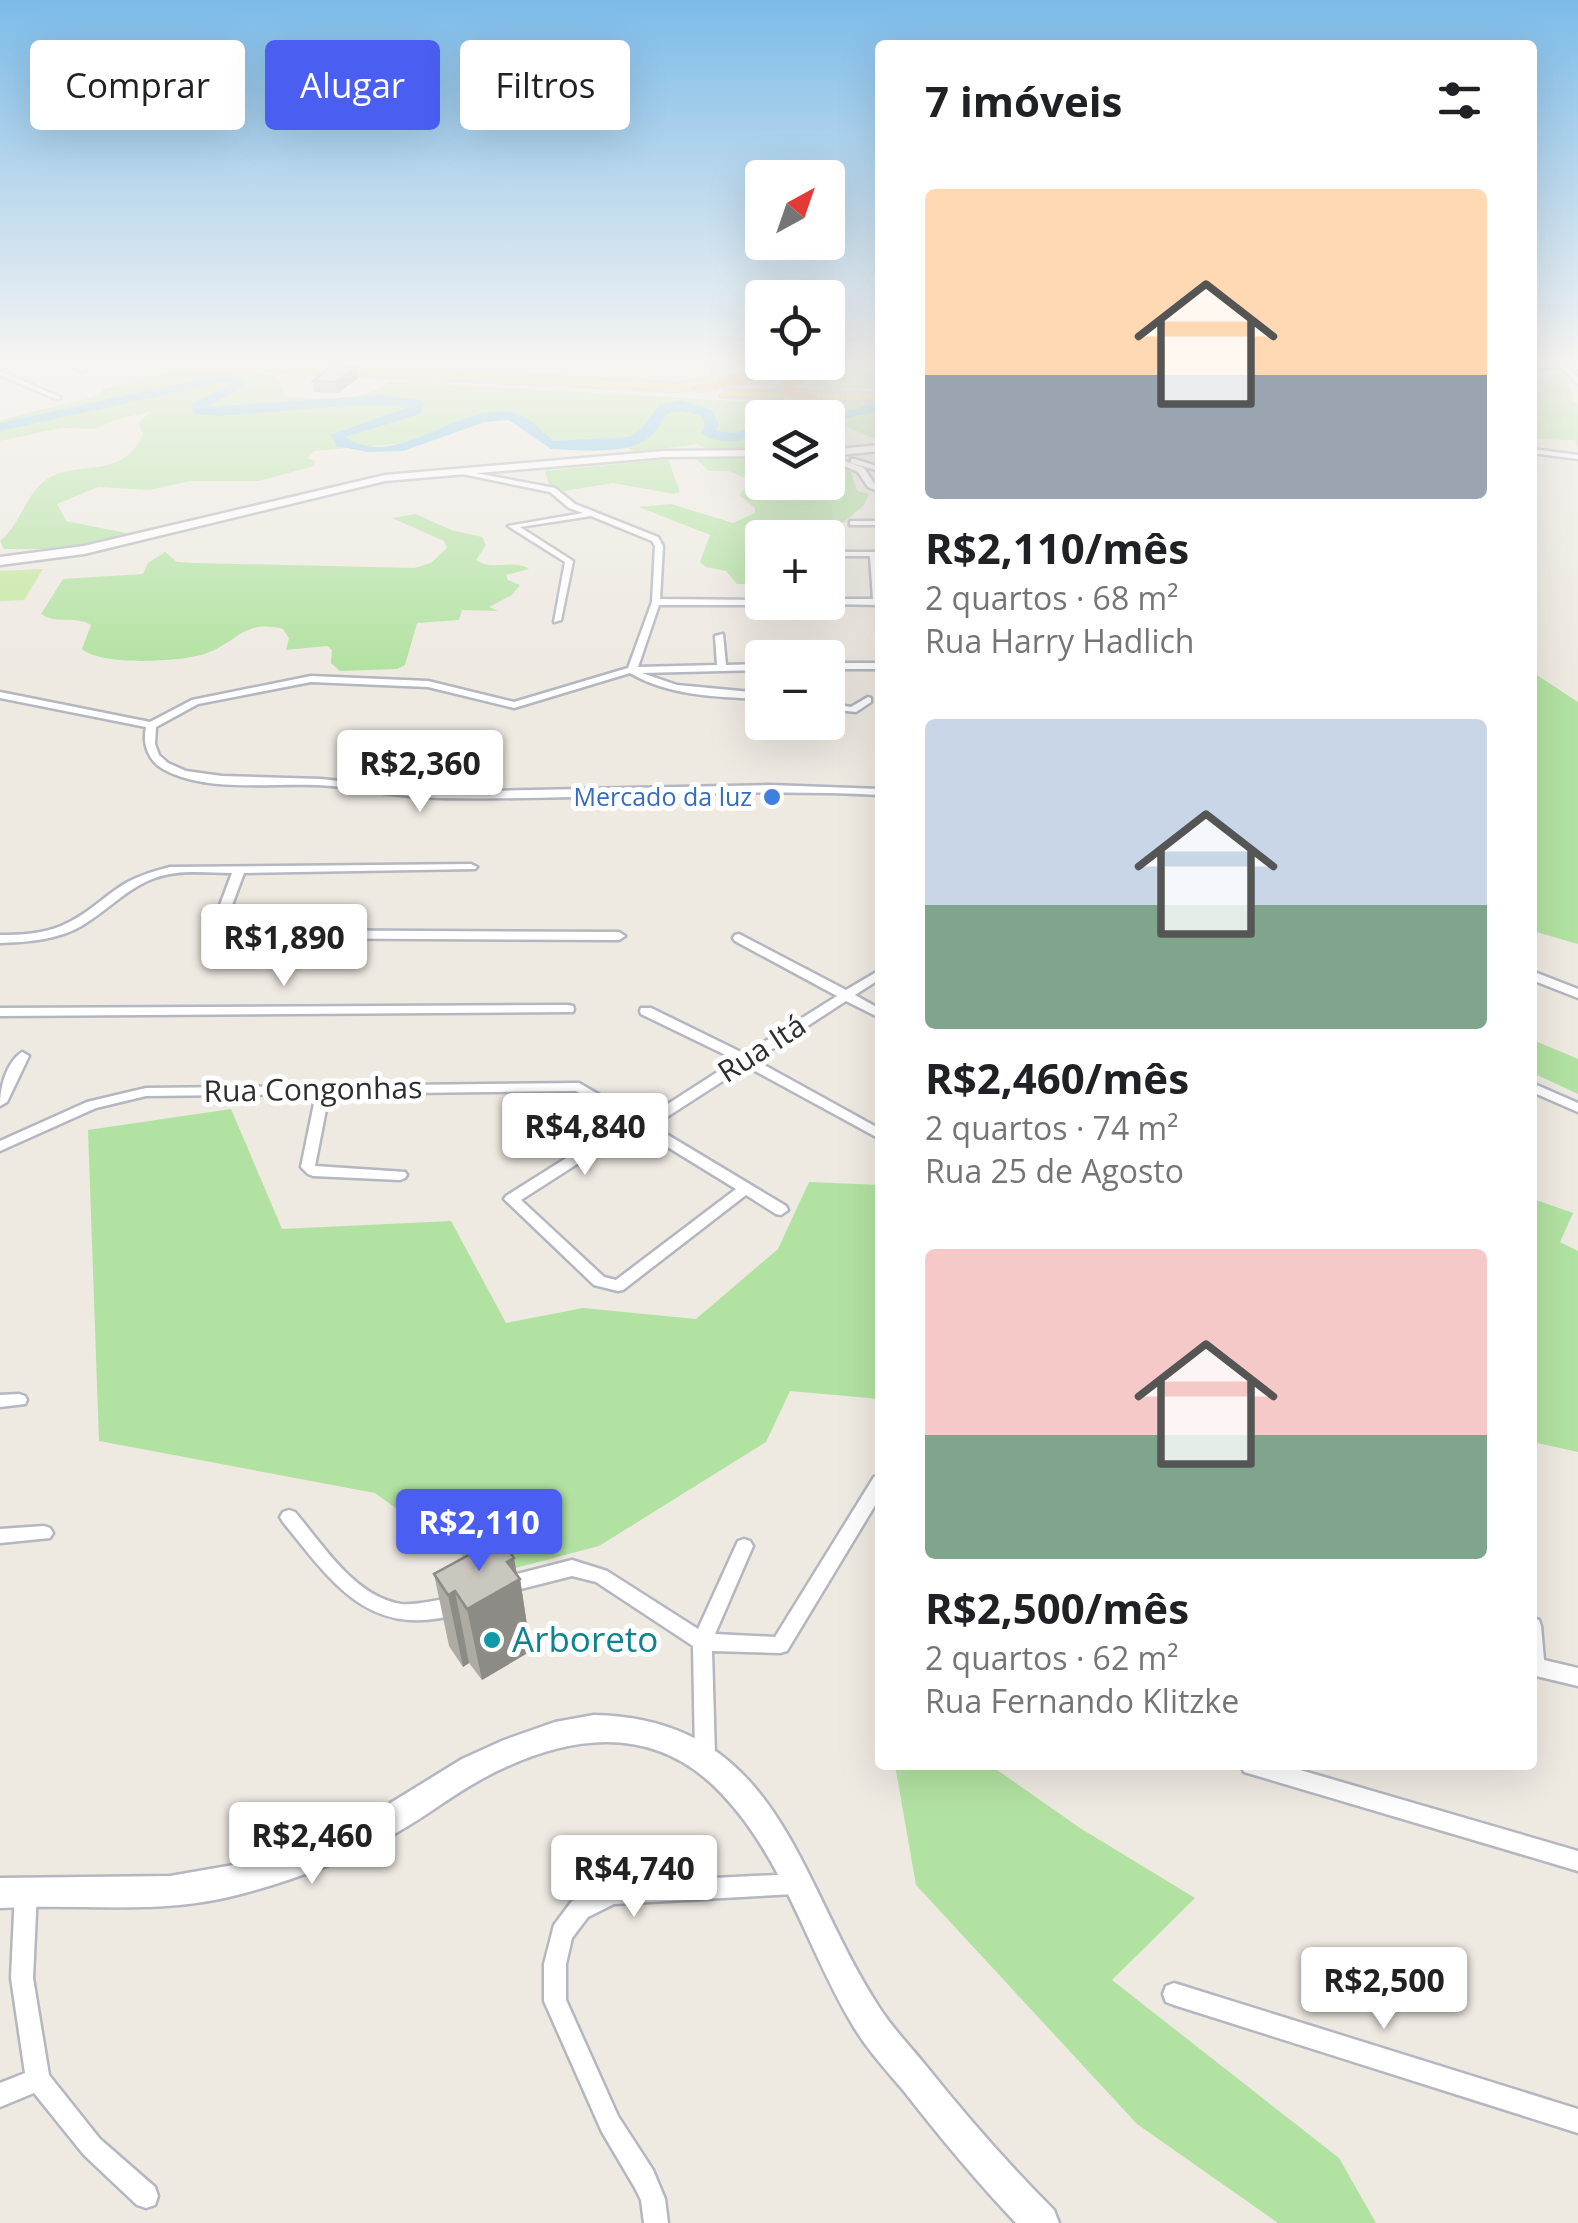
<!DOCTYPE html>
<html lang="pt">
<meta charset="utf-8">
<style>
body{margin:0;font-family:"Open Sans",sans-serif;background:#f2f2f2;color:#202124;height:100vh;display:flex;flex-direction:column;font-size:38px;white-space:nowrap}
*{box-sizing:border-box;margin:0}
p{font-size:32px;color:#757577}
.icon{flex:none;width:55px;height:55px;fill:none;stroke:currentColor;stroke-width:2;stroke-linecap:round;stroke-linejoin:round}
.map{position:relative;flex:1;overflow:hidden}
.sheet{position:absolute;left:875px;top:40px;width:662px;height:1730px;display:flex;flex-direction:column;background:#fff;border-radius:10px;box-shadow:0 10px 40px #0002}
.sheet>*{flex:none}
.top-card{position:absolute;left:30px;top:40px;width:695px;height:90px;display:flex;gap:20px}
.needle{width:65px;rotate:40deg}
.buttons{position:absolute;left:745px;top:160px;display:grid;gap:20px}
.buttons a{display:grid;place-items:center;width:100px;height:100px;border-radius:10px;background:#fff;box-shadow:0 10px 40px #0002;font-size:50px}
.price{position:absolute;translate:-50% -85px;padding:0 22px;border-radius:10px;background:#fff;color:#222;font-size:32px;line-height:65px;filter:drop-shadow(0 2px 5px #0008)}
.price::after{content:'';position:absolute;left:50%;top:60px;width:30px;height:22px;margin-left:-15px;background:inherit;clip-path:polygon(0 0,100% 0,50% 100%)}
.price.on{background:#4a5ef2;color:#fff}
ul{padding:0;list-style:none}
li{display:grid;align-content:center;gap:20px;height:530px;padding:0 50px}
li span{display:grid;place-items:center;height:310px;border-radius:10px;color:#555}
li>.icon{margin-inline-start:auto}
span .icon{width:180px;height:180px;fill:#fffc;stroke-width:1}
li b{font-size:42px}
h2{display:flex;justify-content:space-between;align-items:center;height:120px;padding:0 50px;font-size:42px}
.tag{padding:0 35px;border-radius:10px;background:#fff;box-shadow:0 10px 40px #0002;font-size:35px;line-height:90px}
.tag.on{background:#4a5ef2;color:#fff}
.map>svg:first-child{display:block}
</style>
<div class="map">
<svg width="1578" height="2223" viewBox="0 0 1578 2223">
<rect width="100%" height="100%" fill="#eee9e1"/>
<!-- education -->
<path fill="#eee7d2" d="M 298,360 L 534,360 L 525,368 L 501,375 L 292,364 Z"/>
<!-- green -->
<path fill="#b2e2a1" d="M 163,360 C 189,360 210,366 236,371 C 249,373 263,372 277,376 L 285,396 C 318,399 363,404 389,381 L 768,403 L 880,402 L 880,441 L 847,427 L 828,428 L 828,418 L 762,418 L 762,447 L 708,450 L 697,444 L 637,452 L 615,442 L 563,445 L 542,437 L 535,425 L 521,416 L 488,414 L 405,443 L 314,451 L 307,458 L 315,461 L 314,466 L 259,481 L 191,481 L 149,490 L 98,487 L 57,504 L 66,521 L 131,534 L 62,549 L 4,549 L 0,541 C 21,523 24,499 42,483 C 74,456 121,484 143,434 L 138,423 L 150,412 L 121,418 L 94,429 L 61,428 L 0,441 L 0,420 L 94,397 L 104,389 L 173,371 Z
M 858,360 L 880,360 L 880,389 L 824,390 L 807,387 L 814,379 Z
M 1562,371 L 1575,397 L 1570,401 L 1578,404 L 1578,449 L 1575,440 L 1533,439 L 1533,384 Z
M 694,457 L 762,460 L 762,482 L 828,482 L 828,463 L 851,472 L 857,491 L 869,494 L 864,505 L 837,528 L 839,538 L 828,544 L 828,538 L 762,538 L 762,584 L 737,584 L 726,571 L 706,567 L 700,562 L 710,535 L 639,507 L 671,504 L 733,523 L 755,513 L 755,508 L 739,495 L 751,480 L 728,471 L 709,471 Z
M 668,459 L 680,492 L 674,494 L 613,483 L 564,491 L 549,485 L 545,471 Z
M 416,514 L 451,530 L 482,537 L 486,545 L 476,560 C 492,572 513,558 529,569 L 506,575 L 508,580 L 520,585 L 512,595 L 489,607 L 498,611 L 462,610 L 459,620 L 417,623 L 405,665 L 397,669 L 340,671 L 331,663 L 332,650 L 327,646 L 286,650 L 289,638 L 283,629 C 242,619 238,643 204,654 C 180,662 100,666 82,649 L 91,625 C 75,615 57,625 41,614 L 63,579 L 143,574 L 148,563 L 165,552 L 177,562 L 194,563 L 414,568 L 431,563 L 447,548 L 444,541 L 392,518 Z
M 1532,672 L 1578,702 L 1578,944 L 1533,931 Z
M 1533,1040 L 1578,1059 L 1578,1094 L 1533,1073 Z
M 231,1109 L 282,1229 L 451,1221 L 506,1323 L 583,1308 L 696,1319 L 778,1249 L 809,1182 L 880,1185 L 880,1399 L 790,1391 L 766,1442 L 599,1546 L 489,1575 L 375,1493 L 99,1441 L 88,1130 Z
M 1533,1199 L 1573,1213 L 1560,1242 L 1578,1251 L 1578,1452 L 1533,1442 Z
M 895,1765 L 990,1765 L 1080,1828 L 1195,1898 L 1112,1980 L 1339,2158 L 1376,2223 L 1278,2223 L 1137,2124 L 916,1885 Z"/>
<!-- pitch -->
<path fill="#c3e89d" d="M 43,569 L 24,600 L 0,601 L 0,571 Z"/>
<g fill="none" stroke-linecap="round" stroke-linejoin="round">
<!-- river -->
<path fill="#7ac5ea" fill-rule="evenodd" d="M 229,373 L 249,383 L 207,407 L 384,395 L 425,401 L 420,414 L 345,437 C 400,473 461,397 517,414 C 533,419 541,432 554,441 L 629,437 L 640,430 L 659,405 L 680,400 L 712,410 L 719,425 L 716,431 L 736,433 L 762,424 L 762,433 C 741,442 720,446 701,433 L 705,425 L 701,416 C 652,399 672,430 638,444 C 613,454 577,450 551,449 L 509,420 L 485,422 L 403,451 L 367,452 L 337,446 L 330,435 L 412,406 L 353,405 L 220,416 L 195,414 L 192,404 L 232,383 L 228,381 L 0,431 L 0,423 Z
M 880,403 L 880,411 L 828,422 L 828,418 L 818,418 Z"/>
<!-- street casing -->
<g stroke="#b4b6c0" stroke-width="5">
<path id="street" d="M 20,360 L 33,360 L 0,368 L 0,364 Z
M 62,360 L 70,360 L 87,370 L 82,371 Z
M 1560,364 L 1564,364 L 1578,378 L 1578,384 L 1560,366 Z
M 0,371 L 60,397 L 61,398 L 56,399 L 0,375 Z
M 1532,449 L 1578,455 L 1578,459 L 1532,453 Z
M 828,455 L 864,468 L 874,483 L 880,487 L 880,492 L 868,487 L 858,472 L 828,459 Z
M 854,459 L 880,467 L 880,471 L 851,463 L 851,459 Z
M 459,470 L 555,488 L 575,504 L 658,537 L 663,546 L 660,599 L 762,600 L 762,602 L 766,602 L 762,605 L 659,605 L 638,667 L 717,665 L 715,636 L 723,634 L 726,665 L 762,664 L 762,670 L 642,673 L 677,685 L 762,693 L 762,699 C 718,697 669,696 630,673 L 514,708 L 428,687 L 311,682 L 198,704 L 156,727 L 155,744 L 159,755 L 168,763 L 186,771 L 222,776 L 321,779 L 441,792 L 770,785 L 880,789 L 880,795 C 733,787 586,801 438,798 C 398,797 358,787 317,785 C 272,783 208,792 167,771 C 149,763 142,745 146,727 L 0,698 L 0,692 L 150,722 L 192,700 L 311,676 L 428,681 L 514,702 L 628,668 L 652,602 L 655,546 L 652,541 L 591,516 L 520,527 L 573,561 L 561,620 L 554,622 L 565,562 L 508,526 L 583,513 L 569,508 L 550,492 L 462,474 L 459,474 Z
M 850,521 L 880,521 L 880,525 L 850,525 Z
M 828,552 L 880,552 L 880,605 L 825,604 L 828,599 L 873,599 L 870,556 L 828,556 Z
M 828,663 L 880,663 L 880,669 L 828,669 Z
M 868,697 L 871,698 L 871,702 L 856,712 L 828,709 L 828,703 L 851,707 Z
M 471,864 L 477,867 L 475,869 L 244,873 L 226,921 L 229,927 L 235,930 L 619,932 L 625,936 L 619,940 L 233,938 L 220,932 L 214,921 L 232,873 C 207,873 179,869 155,878 C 127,888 108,910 83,925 C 58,940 28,942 0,943 L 0,935 C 21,935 42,934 61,926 C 86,916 104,896 126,883 C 140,875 155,871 170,867 Z
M 739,934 L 846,990 L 880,970 L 880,979 L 855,995 L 880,1009 L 880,1018 L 846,1001 L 755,1060 L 880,1129 L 880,1139 L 746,1066 L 653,1126 L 786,1206 L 788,1210 L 781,1215 L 776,1214 L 746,1195 L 623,1290 L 618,1291 L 594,1285 L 504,1199 L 506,1196 L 614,1128 L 630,1124 L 576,1091 L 329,1094 L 315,1166 L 405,1172 L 407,1175 L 405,1178 L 400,1180 L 313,1176 L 308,1174 L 301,1167 L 316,1094 L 146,1096 L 96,1108 L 0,1151 L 0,1141 L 87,1102 L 146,1088 L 579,1083 L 643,1120 L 736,1060 L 641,1014 L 640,1011 L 641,1008 L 651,1008 L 745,1054 L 837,996 L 735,941 L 733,938 L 735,935 ZM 640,1130 L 736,1189 L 616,1280 L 604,1277 L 521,1200 L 624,1134 Z
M 1532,971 L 1578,989 L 1578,998 L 1532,980 Z
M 568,1005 L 573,1006 L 574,1009 L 573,1012 L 0,1016 L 0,1008 Z
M 22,1052 L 29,1056 L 7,1102 L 0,1106 C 0,1087 6,1063 22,1052 Z
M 1532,1083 L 1578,1103 L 1578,1112 L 1532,1092 Z
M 19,1394 L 25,1396 L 27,1400 L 25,1404 L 0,1407 L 0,1395 Z
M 880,1475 L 880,1497 L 787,1651 L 780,1653 L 712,1651 L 715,1755 L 712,1762 L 705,1764 L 698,1762 L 695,1755 L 693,1646 L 596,1582 L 572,1576 L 505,1593 L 498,1590 L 496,1585 L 498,1580 L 505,1577 L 572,1560 L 607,1571 L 698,1629 L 738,1541 L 744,1539 L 750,1541 L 753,1546 L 715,1634 L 775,1637 L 874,1477 Z
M 289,1510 L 295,1512 C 323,1545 355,1597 401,1604 C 422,1606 446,1595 464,1600 L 466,1606 L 464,1612 C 371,1642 334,1585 283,1522 L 280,1517 L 283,1512 Z
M 44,1526 L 50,1528 L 53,1533 L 50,1538 L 0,1543 L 0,1529 Z
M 1532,1618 L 1539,1620 L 1541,1626 L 1544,1660 L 1578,1668 L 1578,1686 L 1532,1675 Z
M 1241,1765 L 1283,1765 L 1578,1851 L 1578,1871 L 1251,1774 L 1244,1772 Z
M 796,1874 L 804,1877 L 807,1884 L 804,1891 L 796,1894 L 614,1904 L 588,1917 L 572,1938 L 566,1964 L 566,2000 L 618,2116 L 653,2170 L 665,2199 L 668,2223 L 644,2223 L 641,2200 L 635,2188 L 602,2132 L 544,2001 L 544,1964 L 554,1925 L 572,1901 L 613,1883 Z
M 26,1880 L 34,1884 L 37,1891 L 33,1978 L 49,2075 L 100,2139 L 155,2187 L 158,2196 L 155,2205 L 146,2208 L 137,2205 L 84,2155 L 34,2093 L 0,2107 L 0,2083 L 25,2073 L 11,1978 L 15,1891 L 18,1884 Z
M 1174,1983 L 1578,2109 L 1578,2133 L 1174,2005 L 1166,2002 L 1163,1994 L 1166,1986 Z"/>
</g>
<!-- secondary casing -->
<g stroke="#b4b6c0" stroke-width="5">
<path id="secondary" d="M 1532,361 L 1578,363 L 1578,369 L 1532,367 Z
M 880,445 L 880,451 L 828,456 L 828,450 Z
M 762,450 L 762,456 L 664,457 L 385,481 L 84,554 L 0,565 L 0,557 L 84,546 L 385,475 L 664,451 Z
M 594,1715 C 781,1719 797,1882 879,2007 C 893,2029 911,2047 927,2067 C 967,2117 1009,2165 1054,2210 L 1059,2223 L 1016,2223 C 976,2181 939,2136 903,2090 C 885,2069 866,2048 852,2024 C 807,1949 784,1859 722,1794 C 652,1719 562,1735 480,1780 C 451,1796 425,1817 396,1833 C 348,1859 295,1880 241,1894 C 162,1916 81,1903 0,1908 L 0,1878 L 170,1876 L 245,1863 L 347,1826 L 389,1804 L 462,1759 L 504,1740 L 555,1722 Z"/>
</g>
<!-- primary casing -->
<g stroke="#c9c9c9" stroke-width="6">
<path id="primary" d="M 219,360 L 676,384 L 772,374 L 809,362 L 827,362 L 773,380 L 676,390 L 281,371 Z
M 725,391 L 880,394 L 880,400 L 721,396 Z"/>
</g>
<!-- highway casing -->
<g stroke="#c9c9c9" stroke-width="5">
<path id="highway" d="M 836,360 L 852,360 L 791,386 L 817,395 L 817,401 L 785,396 L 778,385 Z
M 1544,360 L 1578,360 L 1578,365 Z
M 787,362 L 806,362 L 750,382 L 698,391 L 692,387 Z"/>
</g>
<!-- street -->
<use href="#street" fill="#fff" fill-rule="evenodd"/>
<!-- secondary -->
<use href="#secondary" fill="#fff" fill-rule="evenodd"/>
<!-- primary -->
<use href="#primary" fill="#ebd669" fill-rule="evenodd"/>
<!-- highway -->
<use href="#highway" fill="#f7ad63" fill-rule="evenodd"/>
</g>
<!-- wall -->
<path fill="#aeaba4" d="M 356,367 L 358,378 L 338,393 L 314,392 L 313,381 Z
M 434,1574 L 517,1576 L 520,1579 L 531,1651 L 482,1680 L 469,1663 L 463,1667 L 449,1646 Z"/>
<!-- shaded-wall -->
<path fill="#8d8b86" d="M 356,367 L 358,378 L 338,393 L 336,382 Z
M 514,1558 L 518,1580 L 520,1579 L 531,1651 L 482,1680 L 467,1609 L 507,1562 Z
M 455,1591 L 469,1663 L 463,1667 L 448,1595 Z"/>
<!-- building -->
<path fill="#cac7bf" stroke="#8d8b86" stroke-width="2.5" d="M 332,366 L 356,367 L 336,382 L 313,381 Z
M 500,1538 L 514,1558 L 507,1562 L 520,1579 L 467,1609 L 455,1591 L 448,1595 L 434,1574 Z"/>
<!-- sky -->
<linearGradient id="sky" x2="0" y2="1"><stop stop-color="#7cbbe9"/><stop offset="0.54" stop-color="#f7f5f2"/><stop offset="1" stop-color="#f7f5f2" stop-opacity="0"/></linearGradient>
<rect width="1578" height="671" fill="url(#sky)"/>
<!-- markers -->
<circle fill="#3f7fe0" stroke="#fff" stroke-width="4" cx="772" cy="797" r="10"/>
<circle fill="#0f9aa8" stroke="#fff" stroke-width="4" cx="492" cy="1640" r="10"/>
<g text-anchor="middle" stroke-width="10" stroke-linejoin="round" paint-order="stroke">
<!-- far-shop labels -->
<g font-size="25" fill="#366cbe" stroke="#fff" text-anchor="end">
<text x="752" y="806">Mercado da luz</text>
</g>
<!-- street labels -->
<g font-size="30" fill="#2e2e2e" stroke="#fff">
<text transform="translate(762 1049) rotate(-33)" y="10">Rua Itá</text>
<text transform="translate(313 1090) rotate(-1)" y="10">Rua Congonhas</text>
</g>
<!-- near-culture labels -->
<g font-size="35" fill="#0d838f" stroke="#fff" text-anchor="start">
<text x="512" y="1652">Arboreto</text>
</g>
</g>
</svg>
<div class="buttons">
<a><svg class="needle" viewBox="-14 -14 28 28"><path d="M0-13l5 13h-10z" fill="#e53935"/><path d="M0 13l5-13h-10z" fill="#757577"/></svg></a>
<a><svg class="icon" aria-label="locate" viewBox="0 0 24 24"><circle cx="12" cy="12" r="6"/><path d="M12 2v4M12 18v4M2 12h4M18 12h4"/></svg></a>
<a><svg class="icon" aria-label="layers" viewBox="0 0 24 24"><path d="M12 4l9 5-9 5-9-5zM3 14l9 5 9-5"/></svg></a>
<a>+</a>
<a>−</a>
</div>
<b class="price" style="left:420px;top:815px">R$2,360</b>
<b class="price" style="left:284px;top:989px">R$1,890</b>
<b class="price" style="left:585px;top:1178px">R$4,840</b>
<b class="price on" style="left:479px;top:1574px">R$2,110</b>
<b class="price" style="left:312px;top:1887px">R$2,460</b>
<b class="price" style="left:634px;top:1920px">R$4,740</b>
<b class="price" style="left:1384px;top:2032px">R$2,500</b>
<div class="top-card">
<a class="tag">Comprar</a>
<a class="tag on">Alugar</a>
<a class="tag">Filtros</a>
</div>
<section class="sheet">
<h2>7 imóveis<svg class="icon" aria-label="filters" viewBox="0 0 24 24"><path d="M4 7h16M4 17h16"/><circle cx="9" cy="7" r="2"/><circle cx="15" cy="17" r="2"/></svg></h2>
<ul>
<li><span style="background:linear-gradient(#ffd9b3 60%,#9aa5b1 0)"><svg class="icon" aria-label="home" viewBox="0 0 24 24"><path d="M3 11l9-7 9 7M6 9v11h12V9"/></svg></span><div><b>R$2,110/mês</b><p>2 quartos · 68 m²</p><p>Rua Harry Hadlich</p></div></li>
<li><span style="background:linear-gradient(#c9d6e8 60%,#7fa58c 0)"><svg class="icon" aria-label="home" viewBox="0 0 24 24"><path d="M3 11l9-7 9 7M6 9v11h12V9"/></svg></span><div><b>R$2,460/mês</b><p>2 quartos · 74 m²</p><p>Rua 25 de Agosto</p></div></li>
<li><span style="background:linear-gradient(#f6c9c9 60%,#7fa58c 0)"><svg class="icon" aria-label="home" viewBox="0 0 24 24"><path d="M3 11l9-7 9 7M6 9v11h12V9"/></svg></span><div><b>R$2,500/mês</b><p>2 quartos · 62 m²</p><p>Rua Fernando Klitzke</p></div></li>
</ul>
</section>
</div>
